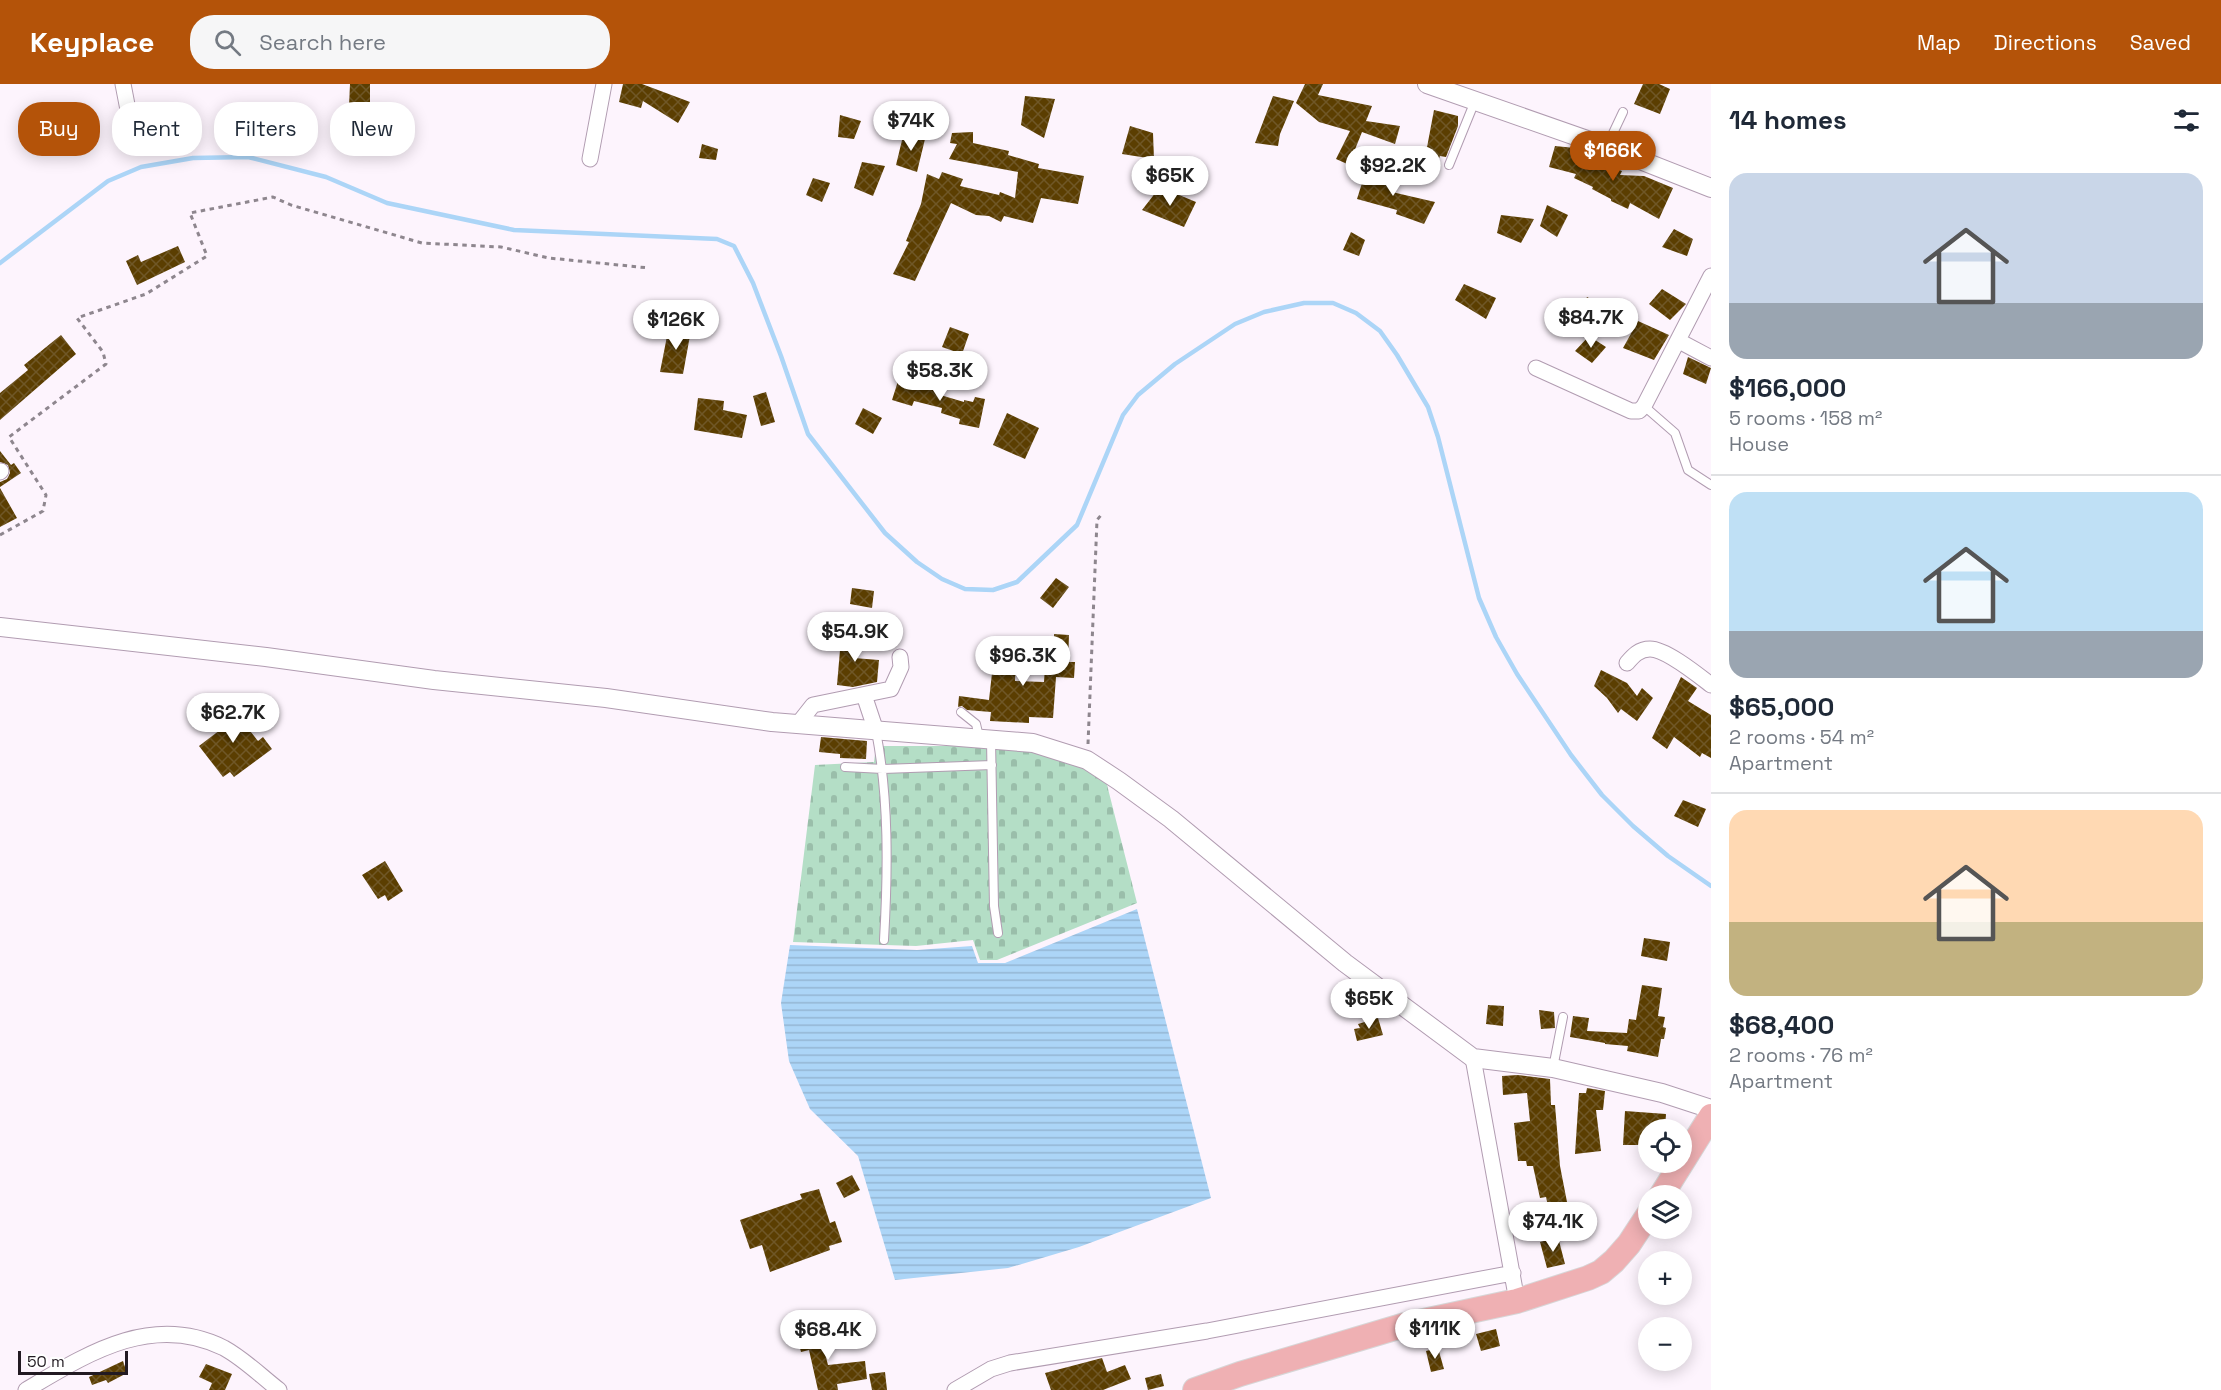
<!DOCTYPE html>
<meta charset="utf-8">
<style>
body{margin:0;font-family:"Space Grotesk",sans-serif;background:#f6f6f7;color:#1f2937;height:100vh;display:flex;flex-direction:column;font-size:22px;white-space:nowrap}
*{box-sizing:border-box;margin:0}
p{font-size:20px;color:#747a83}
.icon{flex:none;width:33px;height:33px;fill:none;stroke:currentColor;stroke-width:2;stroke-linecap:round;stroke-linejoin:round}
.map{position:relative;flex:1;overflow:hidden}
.panel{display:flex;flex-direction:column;background:#fff;width:510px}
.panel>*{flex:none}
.banner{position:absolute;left:18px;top:18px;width:570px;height:54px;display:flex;gap:12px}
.fabs{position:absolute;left:1638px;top:1035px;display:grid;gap:12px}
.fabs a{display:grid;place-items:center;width:54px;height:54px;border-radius:50%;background:#fff;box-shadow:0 3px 15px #0003;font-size:30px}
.scale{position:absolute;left:18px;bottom:15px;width:110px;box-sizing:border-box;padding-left:6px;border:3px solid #221a22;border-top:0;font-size:16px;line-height:21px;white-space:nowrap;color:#221a22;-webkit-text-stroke:4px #fff;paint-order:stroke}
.price{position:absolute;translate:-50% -51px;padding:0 14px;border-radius:21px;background:#fff;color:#222;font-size:20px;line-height:39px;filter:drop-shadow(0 2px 3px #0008)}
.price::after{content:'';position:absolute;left:50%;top:36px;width:18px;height:14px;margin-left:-9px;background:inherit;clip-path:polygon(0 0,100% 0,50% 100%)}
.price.current{background:#b45309;color:#fff}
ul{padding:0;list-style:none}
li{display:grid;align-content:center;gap:12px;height:318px;padding:0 18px}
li+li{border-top:2px solid #e0e1e3}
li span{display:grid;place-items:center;height:186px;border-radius:18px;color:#555}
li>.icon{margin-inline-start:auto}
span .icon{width:108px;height:108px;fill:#fffc;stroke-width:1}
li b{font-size:26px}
h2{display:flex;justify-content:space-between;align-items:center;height:72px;padding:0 18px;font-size:26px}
.pill{padding:0 21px;border-radius:24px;background:#fff;box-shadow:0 3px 15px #0003;font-size:21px;line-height:54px}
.pill.current{background:#b45309;color:#fff}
header{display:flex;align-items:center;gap:36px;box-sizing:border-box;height:84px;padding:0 30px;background:#b45309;color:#fff}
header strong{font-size:28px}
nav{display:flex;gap:33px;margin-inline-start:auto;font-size:21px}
.search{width:420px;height:54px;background:#f6f6f7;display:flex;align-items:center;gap:15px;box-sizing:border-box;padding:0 21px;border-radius:24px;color:#747a83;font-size:22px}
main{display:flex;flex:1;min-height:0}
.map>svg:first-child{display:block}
</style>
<header>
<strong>Keyplace</strong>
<div class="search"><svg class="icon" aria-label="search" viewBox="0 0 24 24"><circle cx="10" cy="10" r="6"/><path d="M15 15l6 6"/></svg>Search here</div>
<nav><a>Map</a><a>Directions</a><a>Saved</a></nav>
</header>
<main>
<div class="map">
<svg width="1711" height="1306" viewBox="0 0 1711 1306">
<defs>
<pattern id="cemetery-stones" width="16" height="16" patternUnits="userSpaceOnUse" patternTransform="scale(1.5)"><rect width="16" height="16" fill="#b4dec6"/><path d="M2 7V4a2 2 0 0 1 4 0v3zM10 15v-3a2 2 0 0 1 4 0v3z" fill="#9abeaa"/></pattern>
<pattern id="water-rules" width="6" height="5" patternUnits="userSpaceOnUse" patternTransform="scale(1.5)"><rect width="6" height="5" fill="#acd5f7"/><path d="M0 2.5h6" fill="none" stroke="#94b6d3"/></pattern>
<pattern id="building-cross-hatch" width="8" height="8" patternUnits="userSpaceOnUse" patternTransform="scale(1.5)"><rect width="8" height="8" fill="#5b3e01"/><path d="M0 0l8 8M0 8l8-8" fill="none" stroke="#6f5727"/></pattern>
</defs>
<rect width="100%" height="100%" fill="#fdf4fd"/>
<!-- cemetery -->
<path fill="url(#cemetery-stones)" d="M 876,662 L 1004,662 L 1040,666 L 1104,689 L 1137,819 L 997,876 L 980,876 L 973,856 L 916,862 L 793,858 L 815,681 L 874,678 Z"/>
<!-- water -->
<path fill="url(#water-rules)" d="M 1137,825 L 1211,1114 L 1079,1163 L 1008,1184 L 895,1196 L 858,1072 L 810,1025 L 789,977 L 781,919 L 790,861 L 917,866 L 972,862 L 978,879 L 1005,879 Z"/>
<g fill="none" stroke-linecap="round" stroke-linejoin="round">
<!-- stream -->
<path stroke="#acd5f7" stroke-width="4.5" d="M 0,179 L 108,97 L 141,83 L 193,74 L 248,73 L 326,93 L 387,119 L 514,146 L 717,155 L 734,162 L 753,199 L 781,272 L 808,350 L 885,449 L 917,478 L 942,495 L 965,505 L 993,506 L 1017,498 L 1077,441 L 1123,331 L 1138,311 L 1175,280 L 1235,240 L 1264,228 L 1304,219 L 1333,219 L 1356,229 L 1380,247 L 1397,271 L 1428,323 L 1438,353 L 1479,514 L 1496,553 L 1517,590 L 1571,671 L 1602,711 L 1633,742 L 1668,772 L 1711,802"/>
</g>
<!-- building -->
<path fill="url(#building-cross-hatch)" d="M 350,0 L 370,0 L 370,21 L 349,22 Z
M 623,0 L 642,0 L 690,18 L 678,39 L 643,17 L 641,24 L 619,18 Z
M 1305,0 L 1323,0 L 1318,11 L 1372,22 L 1366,37 L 1400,42 L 1395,60 L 1362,48 L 1354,68 L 1359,71 L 1354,83 L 1336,75 L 1350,47 L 1319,38 L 1296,19 Z
M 1643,0 L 1659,0 L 1670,5 L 1660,30 L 1634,20 Z
M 1025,12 L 1055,15 L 1044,54 L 1021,41 Z
M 1273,12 L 1294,17 L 1280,50 L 1278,62 L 1255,59 Z
M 1434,26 L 1458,32 L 1458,42 L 1446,73 L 1440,72 L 1432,92 L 1419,88 L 1422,73 L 1425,74 Z
M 840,31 L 861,37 L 854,55 L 838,53 Z
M 1130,42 L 1153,49 L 1154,75 L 1122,70 Z
M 904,48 L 925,55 L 917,88 L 896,81 Z
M 973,48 L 973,59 L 1009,67 L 1008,71 L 1039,80 L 1038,84 L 1084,92 L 1078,120 L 1041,114 L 1033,139 L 1004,132 L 1001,138 L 989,132 L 976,131 L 951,119 L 915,197 L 893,190 L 909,158 L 906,157 L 921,120 L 927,90 L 939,95 L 942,88 L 963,95 L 960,102 L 999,111 L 1000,108 L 1015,114 L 1018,88 L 949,75 L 957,60 L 950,59 L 952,49 Z
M 702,60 L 718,65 L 716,76 L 699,74 Z
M 1555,62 L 1575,64 L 1601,80 L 1622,87 L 1620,91 L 1644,92 L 1673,104 L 1659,135 L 1630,119 L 1628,125 L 1611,117 L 1611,115 L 1592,105 L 1593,103 L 1574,94 L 1576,90 L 1549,83 Z
M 862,78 L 885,82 L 873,112 L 854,104 Z
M 1367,83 L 1397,98 L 1392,108 L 1435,118 L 1424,140 L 1396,130 L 1397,126 L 1357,115 Z
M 813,94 L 830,99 L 822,118 L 806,111 Z
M 1160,103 L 1196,118 L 1184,143 L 1142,126 Z
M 1547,121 L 1568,131 L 1557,153 L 1540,142 Z
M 1501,131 L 1534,135 L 1521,159 L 1497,149 Z
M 1674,145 L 1693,155 L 1687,172 L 1662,163 Z
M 1351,148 L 1365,156 L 1359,172 L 1343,166 Z
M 178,162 L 185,178 L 137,201 L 126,177 L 138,171 L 141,178 Z
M 1464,200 L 1496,214 L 1486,235 L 1455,216 Z
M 1662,205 L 1686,220 L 1670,236 L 1649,220 Z
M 1587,213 L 1609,225 L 1597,247 L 1576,236 Z
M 1638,237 L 1669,251 L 1654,276 L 1623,264 Z
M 669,242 L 691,246 L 683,290 L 660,288 Z
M 950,243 L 969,250 L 962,270 L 942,263 Z
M 61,251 L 76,270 L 0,336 L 0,309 L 28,286 L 24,281 Z
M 1589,252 L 1606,263 L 1592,279 L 1575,267 Z
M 1688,273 L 1711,284 L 1706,300 L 1683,290 Z
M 899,294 L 938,306 L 937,310 L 964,318 L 964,316 L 973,318 L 975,313 L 985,315 L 979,344 L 959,340 L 960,335 L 941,329 L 942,324 L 914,317 L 912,322 L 892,316 Z
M 766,308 L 775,338 L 761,342 L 753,312 Z
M 698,314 L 724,317 L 723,326 L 747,331 L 742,354 L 694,346 Z
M 863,324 L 882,334 L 873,350 L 855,340 Z
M 1007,329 L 1039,344 L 1025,375 L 993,361 Z
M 0,367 L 11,381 L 14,379 L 21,389 L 0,403 L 0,398 L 7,395 L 10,389 L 8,381 L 0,378 Z
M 0,404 L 17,434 L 0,443 Z
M 1056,494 L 1069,503 L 1053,524 L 1040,514 Z
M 852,504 L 874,507 L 872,524 L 850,520 Z
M 842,543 L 856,544 L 854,574 L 879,576 L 877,598 L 853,603 L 837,601 Z
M 1054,550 L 1069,551 L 1068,578 L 1075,578 L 1074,594 L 1056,593 L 1053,634 L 1029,633 L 1029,639 L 990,637 L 991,628 L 967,626 L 962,622 L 958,623 L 959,612 L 989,616 L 993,580 L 997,580 L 997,565 L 1016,566 L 1015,597 L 1044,598 L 1046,568 L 1054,568 Z
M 1601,586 L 1627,599 L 1637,612 L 1642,604 L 1653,614 L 1637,637 L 1621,625 L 1618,629 L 1607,614 L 1594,602 Z
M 1681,593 L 1697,604 L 1688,617 L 1711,631 L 1711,674 L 1702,669 L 1700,673 L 1674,653 L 1667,665 L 1652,654 Z
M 229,620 L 258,657 L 263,653 L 272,665 L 234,693 L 230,688 L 223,693 L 199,662 L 220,646 L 210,633 Z
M 821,653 L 867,657 L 866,675 L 840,674 L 840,670 L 819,668 Z
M 1683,716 L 1706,725 L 1698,743 L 1674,732 Z
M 385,777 L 403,807 L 388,817 L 385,811 L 378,815 L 362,791 Z
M 1644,854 L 1670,858 L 1667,877 L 1641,872 Z
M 1642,901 L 1662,904 L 1658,932 L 1665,933 L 1663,943 L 1666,944 L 1664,955 L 1661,955 L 1658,973 L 1627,967 L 1628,962 L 1605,960 L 1605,959 L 1570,953 L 1573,932 L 1589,934 L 1587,947 L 1627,949 L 1629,935 L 1636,936 Z
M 1488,921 L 1504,922 L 1503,942 L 1486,940 Z
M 1539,926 L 1554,928 L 1555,944 L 1541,945 Z
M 1378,934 L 1383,951 L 1357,957 L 1354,945 L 1360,944 L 1358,940 Z
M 1518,991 L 1550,995 L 1551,1021 L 1555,1021 L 1560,1082 L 1567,1118 L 1548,1122 L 1546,1113 L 1540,1114 L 1533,1082 L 1527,1082 L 1526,1077 L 1518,1077 L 1514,1039 L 1530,1037 L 1527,1009 L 1503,1011 L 1502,992 Z
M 1587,1004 L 1605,1007 L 1603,1026 L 1596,1026 L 1601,1067 L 1575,1070 L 1579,1009 L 1586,1009 Z
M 1625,1027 L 1666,1030 L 1665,1046 L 1648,1046 L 1648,1061 L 1623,1061 Z
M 852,1091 L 860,1106 L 844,1114 L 836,1099 Z
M 819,1105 L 830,1139 L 835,1137 L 842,1158 L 829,1162 L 830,1166 L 770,1188 L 762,1161 L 750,1165 L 740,1136 L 802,1115 L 800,1110 Z
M 1558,1153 L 1565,1180 L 1547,1184 L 1540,1158 Z
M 816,1236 L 828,1281 L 865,1277 L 867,1295 L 837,1300 L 838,1306 L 818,1306 L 809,1266 L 801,1268 L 797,1252 L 803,1251 L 801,1240 Z
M 1496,1245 L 1500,1262 L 1481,1267 L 1476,1250 Z
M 1438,1264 L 1444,1285 L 1431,1288 L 1426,1267 Z
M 1102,1274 L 1107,1288 L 1125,1281 L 1131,1295 L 1103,1306 L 1051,1306 L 1045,1289 Z
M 123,1277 L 127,1289 L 108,1299 L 106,1296 L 92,1301 L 89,1293 Z
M 206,1280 L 232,1290 L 225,1306 L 209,1306 L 212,1299 L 199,1293 Z
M 885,1288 L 887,1306 L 872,1306 L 869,1290 Z
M 1161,1290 L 1164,1302 L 1148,1306 L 1145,1294 Z"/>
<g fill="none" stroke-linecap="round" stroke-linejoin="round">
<!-- service casing -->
<g stroke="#b19cb1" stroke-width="10">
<path id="service" d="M 1607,62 L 1623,28
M 1449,81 L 1475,17
M 1644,322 L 1675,349 L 1688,386 L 1711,401
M 961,628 L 976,640 L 979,653
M 876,647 C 889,715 888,787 884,856
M 991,656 L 994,822 L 998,849
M 845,683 L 883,685 L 992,681
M 1553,984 L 1563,933"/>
</g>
<!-- minor casing -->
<g stroke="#b19cb1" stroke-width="17">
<path id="minor" d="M 123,0 L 129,31
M 590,75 L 604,0
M 1679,257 L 1711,274
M 1536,284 L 1631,327 L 1639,327 L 1644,322 L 1711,192
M 0,388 L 1,387
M 1627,579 C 1633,572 1639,565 1650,565 C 1666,565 1698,591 1711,601
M 864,611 L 876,647
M 798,640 L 813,621 L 891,605 L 901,583 L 900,573
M 1473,974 L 1517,1217
M 26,1306 C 87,1270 152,1228 224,1264 C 244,1275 261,1292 279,1306
M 955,1306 L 991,1285 L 1010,1279 L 1207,1247 L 1513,1189"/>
</g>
<!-- tertiary casing -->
<g stroke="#b19cb1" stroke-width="20">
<path id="tertiary" d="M 1427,0 L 1607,63 L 1711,104
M 0,543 L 266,573 L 434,596 L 606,614 L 772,638 L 1033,659 L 1087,676 L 1119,697 L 1171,735 L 1345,879 L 1473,974 L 1553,984 L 1662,1009 L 1711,1025"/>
</g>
<!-- primary casing -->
<g stroke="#d7d6d7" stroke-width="26">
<path id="primary" d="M 1661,1112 L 1711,1032
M 1195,1306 L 1240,1290 L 1405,1241 L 1517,1217 L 1588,1194 L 1601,1188 L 1614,1177 L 1629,1160 L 1648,1131"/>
</g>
<!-- path -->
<path stroke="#8e868e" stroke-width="3" stroke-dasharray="4.5 4.5" stroke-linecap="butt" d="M 0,451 L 43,427 L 46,411 L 9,353 L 106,280 L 103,268 L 77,234 L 146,210 L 207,172 L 190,129 L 273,113 L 291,121 L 422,159 L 501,163 L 549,174 L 649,184
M 1088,660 L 1097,436 L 1102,430"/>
<!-- service -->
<use href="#service" stroke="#fff" stroke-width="8"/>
<!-- minor -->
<use href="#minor" stroke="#fff" stroke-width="15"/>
<!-- tertiary -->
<use href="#tertiary" stroke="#fff" stroke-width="18"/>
<!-- primary -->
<use href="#primary" stroke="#efb0b3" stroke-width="24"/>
</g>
</svg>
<div class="fabs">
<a><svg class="icon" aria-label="locate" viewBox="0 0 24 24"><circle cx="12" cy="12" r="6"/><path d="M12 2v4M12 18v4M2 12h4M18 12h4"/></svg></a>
<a><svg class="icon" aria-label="layers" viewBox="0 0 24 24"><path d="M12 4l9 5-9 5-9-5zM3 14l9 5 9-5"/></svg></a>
<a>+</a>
<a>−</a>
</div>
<div class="scale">50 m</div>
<b class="price" style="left:911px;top:68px">$74K</b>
<b class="price current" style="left:1613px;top:98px">$166K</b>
<b class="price" style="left:1393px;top:113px">$92.2K</b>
<b class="price" style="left:1170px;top:123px">$65K</b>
<b class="price" style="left:1591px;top:265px">$84.7K</b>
<b class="price" style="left:676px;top:267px">$126K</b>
<b class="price" style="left:940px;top:318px">$58.3K</b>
<b class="price" style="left:855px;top:579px">$54.9K</b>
<b class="price" style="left:1023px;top:603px">$96.3K</b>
<b class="price" style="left:233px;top:660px">$62.7K</b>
<b class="price" style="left:1369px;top:946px">$65K</b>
<b class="price" style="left:1553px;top:1169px">$74.1K</b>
<b class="price" style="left:1435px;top:1276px">$111K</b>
<b class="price" style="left:828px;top:1277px">$68.4K</b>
<div class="banner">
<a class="pill current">Buy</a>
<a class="pill">Rent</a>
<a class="pill">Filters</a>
<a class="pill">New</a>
</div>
</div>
<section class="panel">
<h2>14 homes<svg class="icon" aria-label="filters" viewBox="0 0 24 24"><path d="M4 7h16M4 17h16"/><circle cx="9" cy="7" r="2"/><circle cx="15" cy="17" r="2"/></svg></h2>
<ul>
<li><span style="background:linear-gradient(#c9d6e8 70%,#9aa5b1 0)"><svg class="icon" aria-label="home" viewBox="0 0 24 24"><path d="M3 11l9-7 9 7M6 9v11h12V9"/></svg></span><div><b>$166,000</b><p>5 rooms · 158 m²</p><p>House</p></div></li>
<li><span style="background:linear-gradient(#bfe0f5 75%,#9aa5b1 0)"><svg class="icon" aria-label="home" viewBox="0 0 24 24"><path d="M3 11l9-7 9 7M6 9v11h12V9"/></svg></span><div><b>$65,000</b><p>2 rooms · 54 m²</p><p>Apartment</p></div></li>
<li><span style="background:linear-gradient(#ffd9b3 60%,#c2b280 0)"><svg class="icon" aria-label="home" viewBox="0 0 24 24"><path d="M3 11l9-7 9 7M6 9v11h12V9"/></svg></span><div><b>$68,400</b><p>2 rooms · 76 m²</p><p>Apartment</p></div></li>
</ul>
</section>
</main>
